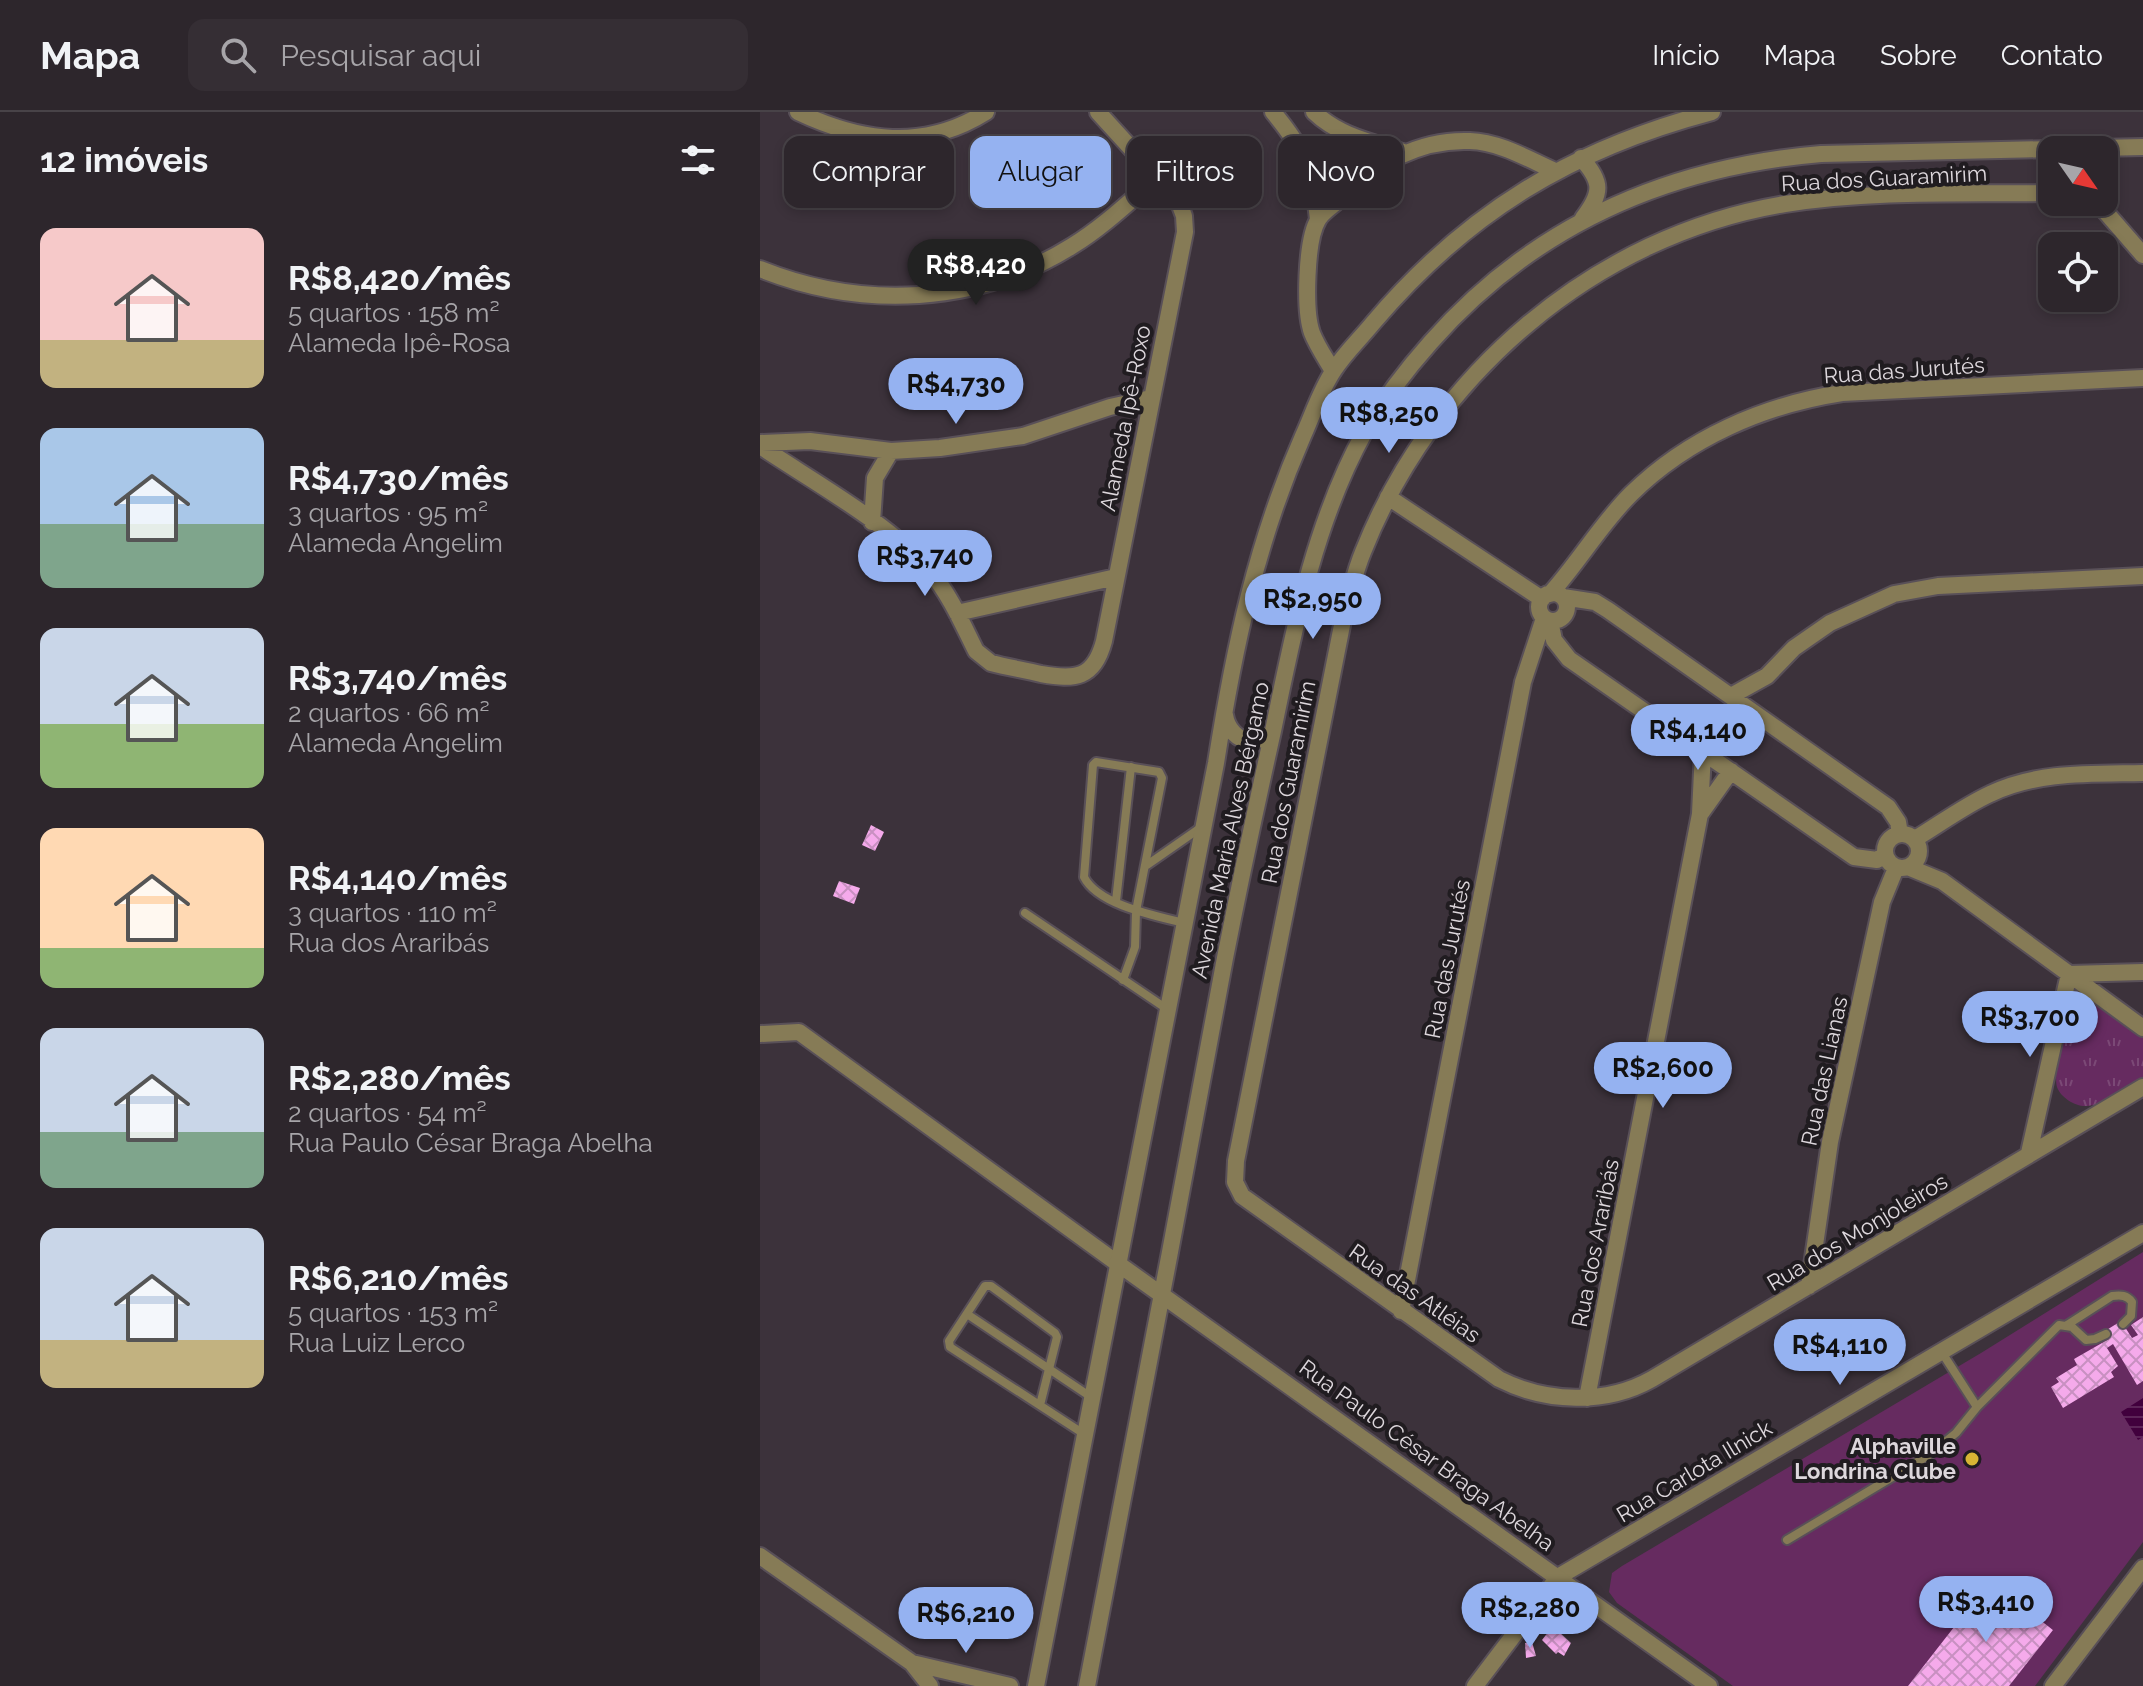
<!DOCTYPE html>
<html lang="pt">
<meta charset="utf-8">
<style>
body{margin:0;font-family:Raleway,sans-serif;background:#352e34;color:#f1f3f6;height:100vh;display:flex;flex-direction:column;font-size:30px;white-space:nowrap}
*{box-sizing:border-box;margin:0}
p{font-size:26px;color:#a7a5a9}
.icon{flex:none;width:44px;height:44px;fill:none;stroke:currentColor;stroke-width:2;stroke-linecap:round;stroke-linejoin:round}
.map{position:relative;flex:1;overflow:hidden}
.details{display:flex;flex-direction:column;background:#2d262c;width:760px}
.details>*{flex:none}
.top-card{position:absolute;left:24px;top:24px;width:760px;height:72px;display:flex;gap:16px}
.needle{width:52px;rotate:124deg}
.buttons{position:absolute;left:1278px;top:24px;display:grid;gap:16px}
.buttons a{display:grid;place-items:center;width:80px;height:80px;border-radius:16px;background:#2d262c;box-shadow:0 4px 12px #0003,0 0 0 2px #484348;font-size:40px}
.price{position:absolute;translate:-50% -68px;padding:0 18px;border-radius:28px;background:#95b2f1;color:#111;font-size:26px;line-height:52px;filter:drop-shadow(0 2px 4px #0008)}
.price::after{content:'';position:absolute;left:50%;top:48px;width:24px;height:18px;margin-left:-12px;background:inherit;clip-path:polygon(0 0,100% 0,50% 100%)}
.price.on{background:#222;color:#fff}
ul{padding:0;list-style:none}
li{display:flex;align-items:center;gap:24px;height:200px;padding:0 40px}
li span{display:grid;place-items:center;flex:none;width:224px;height:160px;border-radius:16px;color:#555}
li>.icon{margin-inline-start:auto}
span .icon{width:96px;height:96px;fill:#fffc;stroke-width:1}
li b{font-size:34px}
h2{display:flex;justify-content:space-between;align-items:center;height:96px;padding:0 40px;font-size:34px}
.pill{padding:0 28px;border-radius:16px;background:#2d262c;box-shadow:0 4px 12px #0003,0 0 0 2px #484348;font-size:28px;line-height:72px}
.pill.on{background:#95b2f1;color:#111}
header{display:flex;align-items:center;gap:48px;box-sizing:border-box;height:112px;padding:0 40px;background:#2d262c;border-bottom:2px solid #484348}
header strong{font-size:38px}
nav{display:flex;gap:44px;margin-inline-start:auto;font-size:28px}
.search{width:560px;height:72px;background:#352e34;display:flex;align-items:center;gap:20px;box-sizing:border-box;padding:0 28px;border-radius:16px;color:#a7a5a9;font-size:30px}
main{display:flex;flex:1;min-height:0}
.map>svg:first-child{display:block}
</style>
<header>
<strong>Mapa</strong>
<div class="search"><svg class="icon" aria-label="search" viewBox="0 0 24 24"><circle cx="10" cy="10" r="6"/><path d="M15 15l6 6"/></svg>Pesquisar aqui</div>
<nav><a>Início</a><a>Mapa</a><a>Sobre</a><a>Contato</a></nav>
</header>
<main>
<section class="details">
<h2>12 imóveis<svg class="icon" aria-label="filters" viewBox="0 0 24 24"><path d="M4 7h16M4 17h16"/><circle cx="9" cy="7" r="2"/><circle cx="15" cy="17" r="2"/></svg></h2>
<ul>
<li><span style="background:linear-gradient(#f6c9c9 70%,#c2b280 0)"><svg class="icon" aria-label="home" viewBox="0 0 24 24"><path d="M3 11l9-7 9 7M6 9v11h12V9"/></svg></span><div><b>R$8,420/mês</b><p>5 quartos · 158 m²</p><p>Alameda Ipê-Rosa</p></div></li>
<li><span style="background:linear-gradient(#a9c7e8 60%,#7fa58c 0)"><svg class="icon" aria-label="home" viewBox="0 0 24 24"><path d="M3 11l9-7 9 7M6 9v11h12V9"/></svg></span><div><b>R$4,730/mês</b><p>3 quartos · 95 m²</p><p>Alameda Angelim</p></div></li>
<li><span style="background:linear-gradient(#c9d6e8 60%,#8fb573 0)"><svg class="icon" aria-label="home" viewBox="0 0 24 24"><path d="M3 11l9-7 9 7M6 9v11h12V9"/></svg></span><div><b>R$3,740/mês</b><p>2 quartos · 66 m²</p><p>Alameda Angelim</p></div></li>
<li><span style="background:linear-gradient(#ffd9b3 75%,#8fb573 0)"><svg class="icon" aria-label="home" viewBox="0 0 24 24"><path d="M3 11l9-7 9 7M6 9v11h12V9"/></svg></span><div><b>R$4,140/mês</b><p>3 quartos · 110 m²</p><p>Rua dos Araribás</p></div></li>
<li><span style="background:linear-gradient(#c9d6e8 65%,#7fa58c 0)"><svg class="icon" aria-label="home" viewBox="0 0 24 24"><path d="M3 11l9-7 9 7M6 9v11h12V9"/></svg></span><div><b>R$2,280/mês</b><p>2 quartos · 54 m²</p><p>Rua Paulo César Braga Abelha</p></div></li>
<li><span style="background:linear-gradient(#c9d6e8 70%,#c2b280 0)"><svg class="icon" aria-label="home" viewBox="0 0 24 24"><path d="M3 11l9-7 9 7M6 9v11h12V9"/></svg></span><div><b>R$6,210/mês</b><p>5 quartos · 153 m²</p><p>Rua Luiz Lerco</p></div></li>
</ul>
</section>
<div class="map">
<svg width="1383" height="1574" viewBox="0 0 1383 1574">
<defs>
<pattern id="grass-tufts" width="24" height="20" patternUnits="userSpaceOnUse" patternTransform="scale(2)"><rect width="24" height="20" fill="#662b60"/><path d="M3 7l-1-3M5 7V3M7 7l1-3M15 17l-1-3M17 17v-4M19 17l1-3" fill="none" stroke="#7b4976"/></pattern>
<pattern id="water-rules" width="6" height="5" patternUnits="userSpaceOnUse" patternTransform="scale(2)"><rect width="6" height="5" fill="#41003d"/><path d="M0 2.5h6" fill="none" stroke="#5c2458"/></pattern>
<pattern id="building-cross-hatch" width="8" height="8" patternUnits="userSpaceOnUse" patternTransform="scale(2)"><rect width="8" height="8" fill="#f5aaeb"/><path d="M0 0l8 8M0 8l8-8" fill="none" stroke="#c890c1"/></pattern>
</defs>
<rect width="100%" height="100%" fill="#3c323b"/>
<!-- grass -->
<path fill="url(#grass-tufts)" d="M 1337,894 L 1383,924 L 1383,965 C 1367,975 1346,993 1327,994 C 1316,995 1301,986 1297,975 C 1293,962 1303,911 1313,902 C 1319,896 1329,895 1337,894 Z"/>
<!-- pitch -->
<path fill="#662b60" d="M 1383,1140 L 1383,1430 L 1275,1574 L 973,1574 L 857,1491 L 849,1480 L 852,1461 L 862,1454 L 1221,1241 Z"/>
<!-- water -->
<path fill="url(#water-rules)" d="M 1383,1286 L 1383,1325 L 1378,1328 L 1361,1300 Z"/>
<!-- building -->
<path fill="url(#building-cross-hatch)" d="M 111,713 L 124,720 L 115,739 L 102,733 Z
M 79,769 L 100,776 L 94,792 L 73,784 Z
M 1383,1205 L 1383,1269 L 1377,1273 L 1353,1232 L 1347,1236 L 1358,1254 L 1351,1260 L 1354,1265 L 1303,1296 L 1291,1275 L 1299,1270 L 1296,1266 L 1317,1253 L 1314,1247 L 1349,1227 L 1345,1219 L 1361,1209 L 1372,1226 L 1378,1223 L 1371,1213 Z
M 1230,1469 L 1293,1518 L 1249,1574 L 1148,1574 Z
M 795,1516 L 811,1531 L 804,1544 L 798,1540 L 796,1542 L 782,1528 L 789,1519 L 791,1521 Z
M 772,1530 L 776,1544 L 766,1546 L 765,1531 Z"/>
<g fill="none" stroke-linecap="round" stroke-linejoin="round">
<!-- service casing -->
<g stroke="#595058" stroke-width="12">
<path id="service" d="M 387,753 L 443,714
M 356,789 L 371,655
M 265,801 L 407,897
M 363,868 L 375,835 L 376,799 L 402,666 L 399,660 L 336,650 L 333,653 L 324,765 C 338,793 396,804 424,811
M 207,1202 L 331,1285
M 1307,1213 L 1352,1184 C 1361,1183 1367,1183 1372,1190 L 1371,1204 L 1363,1212
M 1181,1239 L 1217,1295
M 280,1293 L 297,1225 L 295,1221 L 231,1174 L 225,1174 L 189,1229 L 190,1235 L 324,1322
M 1027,1428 L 1169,1343 L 1196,1321 L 1217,1295 L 1299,1213 L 1312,1215 L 1326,1228 L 1335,1227 L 1346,1222"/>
</g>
<!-- minor casing -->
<g stroke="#595058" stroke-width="20">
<path id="minor" d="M 38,0 C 101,30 164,39 226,0
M 1292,81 C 1204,82 1112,78 1025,92 C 835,123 673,263 603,440 C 595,459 591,479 585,498 L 476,1049 L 475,1070 L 482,1084 L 739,1267 C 786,1291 846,1293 892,1267 L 1383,975
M 1337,90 L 1383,143
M 0,157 C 102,198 218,193 312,134 C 343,115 370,89 398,65
M 0,331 L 50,329 L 131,339 L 180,336 L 263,324 L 350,295 L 391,286
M 0,334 C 52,369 130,412 170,459 C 190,483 202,511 216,539 L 231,551 C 247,555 264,558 281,562 C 315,568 334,567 344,529 L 425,120 L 424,104 L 418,88 L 338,0
M 628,385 L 782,487
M 112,410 L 115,366 L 131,339
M779 495a14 14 0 1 1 28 0a14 14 0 1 1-28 0Z
M 790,482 C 819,450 840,413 871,382 C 928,326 1004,293 1082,281 L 1383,266
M 803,485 L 835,490 L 848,498 L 1128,695 L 1138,710 L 1140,722
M 197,501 L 356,465
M 790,509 L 794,528 L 809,547 L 1094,745 L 1117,748 L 1125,743
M 971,584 L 1007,564 L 1034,536 L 1070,511 L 1134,482 L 1178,474 L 1383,464
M 941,701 L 971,659
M1125 739a17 17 0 1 1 34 0a17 17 0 1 1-34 0Z
M 1155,727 C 1180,712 1204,694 1230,682 C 1277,659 1332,662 1383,661
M 1148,755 L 1182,769 L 1383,916
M 1309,862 L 1383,860
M 0,922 L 39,920 L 357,1151
M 1269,1041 L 1309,862
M 1049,1174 L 1070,1030 L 1122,790 L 1136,756
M 641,1199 L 763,570 L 784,506
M 827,1286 L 940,702 L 943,639
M 0,1444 L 152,1551 L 170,1574
M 152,1551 L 250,1574
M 715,1574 L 798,1465 L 1383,1121
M 1293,1574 L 1383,1456"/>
</g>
<!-- tertiary casing -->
<g stroke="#595058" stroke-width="20">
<path id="tertiary" d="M 513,0 C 546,40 552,56 558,107
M 554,0 C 579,24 611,30 643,40
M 821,46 C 843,70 842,81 823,106
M 573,259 C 566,247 557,234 552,221 C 544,199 546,128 558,108 C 562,100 574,93 580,87 C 617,52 658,27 710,29 C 740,30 768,47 795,59
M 465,603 C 467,616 477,629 492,629 C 498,629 507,624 512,621
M 357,1151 L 949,1574
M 276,1574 L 456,651 C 474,536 496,431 543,324 C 553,302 561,277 574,258 C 585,241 600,227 613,211 C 707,100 812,37 952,0
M 327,1574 C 374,1331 420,1089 465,846 C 480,770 496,695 513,619 C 534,517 554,411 605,319 C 624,287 647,257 671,230 C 774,113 908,55 1061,42 L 1383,35"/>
</g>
<!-- service -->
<use href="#service" stroke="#867b56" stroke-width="8"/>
<!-- minor -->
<use href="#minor" stroke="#867b56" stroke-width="16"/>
<!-- tertiary -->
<use href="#tertiary" stroke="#867b56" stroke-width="16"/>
</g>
<!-- markers -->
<circle fill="#d7b434" stroke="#201c20" stroke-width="3" cx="1212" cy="1347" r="8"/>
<g text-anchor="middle" stroke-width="8" stroke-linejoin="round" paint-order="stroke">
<!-- street labels -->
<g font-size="22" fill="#ddd7dc" stroke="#201c20">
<text transform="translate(1124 66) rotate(-3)" y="8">Rua dos Guaramirim</text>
<text transform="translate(1144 258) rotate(-4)" y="8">Rua das Jurutés</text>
<text transform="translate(365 306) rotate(-79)" y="8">Alameda Ipê-Roxo</text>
<text transform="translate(528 670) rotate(-79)" y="8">Rua dos Guaramirim</text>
<text transform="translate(470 718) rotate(-78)" y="8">Avenida Maria Alves Bérgamo</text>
<text transform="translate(687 847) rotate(-79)" y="8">Rua das Jurutés</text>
<text transform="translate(1064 959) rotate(-78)" y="8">Rua das Lianas</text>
<text transform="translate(1097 1120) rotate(-31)" y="8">Rua dos Monjoleiros</text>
<text transform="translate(835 1131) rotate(-79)" y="8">Rua dos Araribás</text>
<text transform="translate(655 1181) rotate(35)" y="8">Rua das Atléias</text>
<text transform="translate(667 1343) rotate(36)" y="8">Rua Paulo César Braga Abelha</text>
<text transform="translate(934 1359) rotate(-31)" y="8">Rua Carlota Ilnick</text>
</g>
<!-- poi labels -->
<g font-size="22" font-weight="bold" fill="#ddd7dc" stroke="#201c20" text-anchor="end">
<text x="1196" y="1342">Alphaville<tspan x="1196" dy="25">Londrina Clube</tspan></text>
</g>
</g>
</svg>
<div class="buttons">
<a><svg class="needle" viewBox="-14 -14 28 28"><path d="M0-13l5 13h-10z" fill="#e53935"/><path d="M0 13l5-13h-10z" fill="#a7a5a9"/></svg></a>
<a><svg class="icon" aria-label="locate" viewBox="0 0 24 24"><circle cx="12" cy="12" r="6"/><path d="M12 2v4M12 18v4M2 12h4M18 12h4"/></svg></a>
</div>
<b class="price on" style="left:216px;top:195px">R$8,420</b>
<b class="price" style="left:196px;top:314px">R$4,730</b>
<b class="price" style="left:629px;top:343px">R$8,250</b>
<b class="price" style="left:165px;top:486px">R$3,740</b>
<b class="price" style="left:553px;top:529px">R$2,950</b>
<b class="price" style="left:938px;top:660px">R$4,140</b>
<b class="price" style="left:1270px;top:947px">R$3,700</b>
<b class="price" style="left:903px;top:998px">R$2,600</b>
<b class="price" style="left:1080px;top:1275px">R$4,110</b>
<b class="price" style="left:1226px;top:1532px">R$3,410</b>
<b class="price" style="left:770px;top:1538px">R$2,280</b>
<b class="price" style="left:206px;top:1543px">R$6,210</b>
<div class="top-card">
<a class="pill">Comprar</a>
<a class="pill on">Alugar</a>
<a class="pill">Filtros</a>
<a class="pill">Novo</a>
</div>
</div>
</main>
